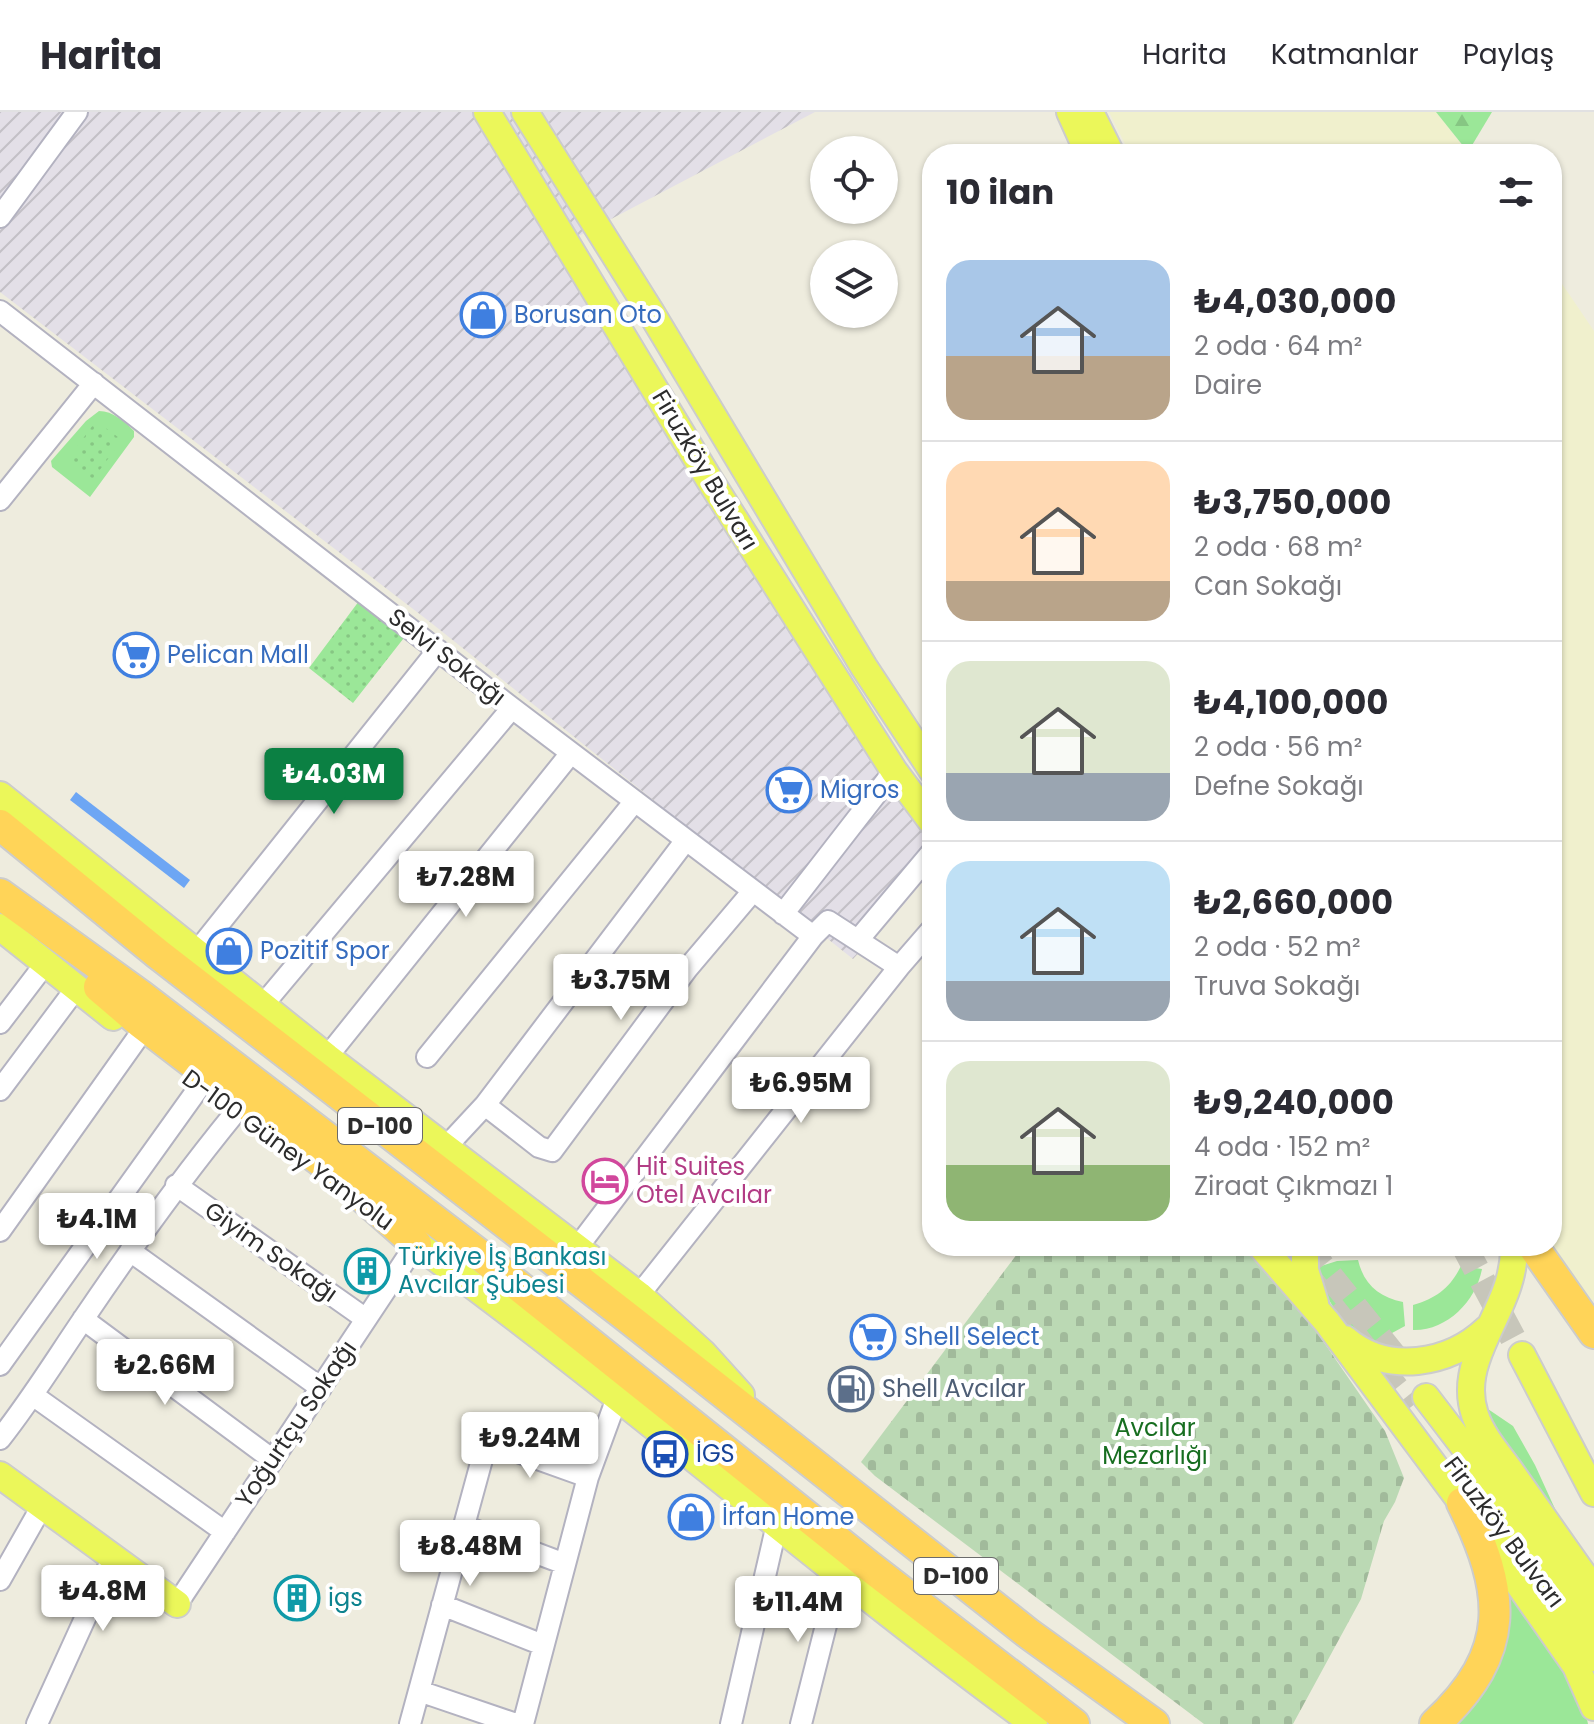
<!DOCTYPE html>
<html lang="tr">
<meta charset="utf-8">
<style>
body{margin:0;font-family:Poppins,sans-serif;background:#f7f7f7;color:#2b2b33;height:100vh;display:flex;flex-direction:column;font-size:30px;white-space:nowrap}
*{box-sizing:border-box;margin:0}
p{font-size:26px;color:#7c7c81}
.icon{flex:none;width:44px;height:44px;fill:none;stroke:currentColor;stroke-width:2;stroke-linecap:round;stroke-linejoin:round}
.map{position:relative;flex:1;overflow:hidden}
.drawer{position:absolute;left:922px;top:32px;width:640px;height:1112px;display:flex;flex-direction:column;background:#fff;border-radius:32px;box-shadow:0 2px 6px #0004}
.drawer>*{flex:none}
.fabs{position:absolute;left:810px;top:24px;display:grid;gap:16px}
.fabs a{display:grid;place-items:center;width:88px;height:88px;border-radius:50%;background:#fff;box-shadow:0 2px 6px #0004;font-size:40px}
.price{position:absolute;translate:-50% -68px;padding:0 18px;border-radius:8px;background:#fff;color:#222;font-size:26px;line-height:52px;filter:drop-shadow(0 2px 4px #0008)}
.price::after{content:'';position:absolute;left:50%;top:48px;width:24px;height:18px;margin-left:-12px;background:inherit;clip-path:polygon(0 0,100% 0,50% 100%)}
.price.active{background:#0b8043;color:#fff}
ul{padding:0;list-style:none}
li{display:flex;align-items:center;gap:24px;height:200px;padding:0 24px}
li+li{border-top:2px solid #e1e1e2}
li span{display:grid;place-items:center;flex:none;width:224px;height:160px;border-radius:24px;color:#555}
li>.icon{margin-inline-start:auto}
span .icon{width:96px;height:96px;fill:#fffc;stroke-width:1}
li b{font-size:34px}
h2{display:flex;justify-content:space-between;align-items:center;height:96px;padding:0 24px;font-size:34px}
header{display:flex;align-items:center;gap:48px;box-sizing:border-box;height:112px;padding:0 40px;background:#fff;border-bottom:2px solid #e1e1e2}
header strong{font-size:38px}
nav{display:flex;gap:44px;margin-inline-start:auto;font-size:28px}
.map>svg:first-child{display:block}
</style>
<header>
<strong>Harita</strong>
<nav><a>Harita</a><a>Katmanlar</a><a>Paylaş</a></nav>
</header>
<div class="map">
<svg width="1594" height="1612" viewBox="0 0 1594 1612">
<defs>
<pattern id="industrial-furrows" width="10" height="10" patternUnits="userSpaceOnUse" patternTransform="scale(2)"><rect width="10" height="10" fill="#e3dfe7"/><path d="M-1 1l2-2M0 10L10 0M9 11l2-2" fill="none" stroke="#c3c0c6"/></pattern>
<pattern id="forest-firs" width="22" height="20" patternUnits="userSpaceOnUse" patternTransform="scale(2)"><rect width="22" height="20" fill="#9be798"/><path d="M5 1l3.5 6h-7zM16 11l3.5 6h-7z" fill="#86c683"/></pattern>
<pattern id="cemetery-stones" width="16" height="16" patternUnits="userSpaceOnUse" patternTransform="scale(2)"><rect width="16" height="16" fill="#bbd9b4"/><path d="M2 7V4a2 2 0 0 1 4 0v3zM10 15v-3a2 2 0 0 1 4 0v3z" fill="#a1ba9b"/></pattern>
<pattern id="park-dots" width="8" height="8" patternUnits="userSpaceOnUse" patternTransform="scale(2)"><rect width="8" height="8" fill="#9be798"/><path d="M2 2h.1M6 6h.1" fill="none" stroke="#86c683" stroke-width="1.8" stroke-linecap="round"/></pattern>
</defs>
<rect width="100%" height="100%" fill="#eeecde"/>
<!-- industrial -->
<path fill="url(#industrial-furrows)" d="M 0,0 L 815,0 L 554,137 L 932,724 L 932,757 L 905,791 L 853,847 L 430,510 L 0,180 Z"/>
<!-- education -->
<path fill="#f0f0cd" d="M 1109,0 L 1436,0 L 1469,42 L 1130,42 Z
M 1552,157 L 1594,219 L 1594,1189 L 1583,1183 L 1549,1134 L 1552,1134 Z"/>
<!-- grass -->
<path fill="#9be798" d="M 99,299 C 113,299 125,310 134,319 L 134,325 L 90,385 L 52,355 L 51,349 L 86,309 Z
M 1358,1148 C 1364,1173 1379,1185 1403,1190 L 1405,1214 L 1392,1221 L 1388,1233 C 1350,1226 1324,1192 1318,1155 L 1337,1149 Z
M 1461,1154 L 1482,1157 C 1476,1189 1447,1219 1413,1218 L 1413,1193 C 1437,1186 1450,1176 1461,1154 Z
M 1482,1293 L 1513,1314 L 1535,1353 L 1561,1410 L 1501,1332 Z
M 1504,1464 L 1583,1589 L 1588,1612 L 1450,1612 Z"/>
<!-- forest -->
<path fill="url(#forest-firs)" d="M 1436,0 L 1492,0 L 1468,40 Z"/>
<!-- cemetery -->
<path fill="url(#cemetery-stones)" d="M 1023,1134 L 1249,1134 L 1294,1187 L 1385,1319 L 1404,1366 L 1395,1390 L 1384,1409 L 1361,1487 L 1293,1612 L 1204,1612 L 875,1364 L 861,1350 Z"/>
<!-- park -->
<path fill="url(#park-dots)" d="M 96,309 L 122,328 L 93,367 L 67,348 Z
M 362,485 L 407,522 L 353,591 L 309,556 Z"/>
<!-- water -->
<path fill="#6da6f4" d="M 76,680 L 190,768 L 184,776 L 70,688 Z"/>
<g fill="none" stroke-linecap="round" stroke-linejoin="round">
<!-- major-tunnel -->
<path stroke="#c7c6ba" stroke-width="26" stroke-dasharray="26 13" stroke-linecap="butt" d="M 1283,1134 L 1411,1295
M 1306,1134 L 1407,1260
M 1464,1134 L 1522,1243"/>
<!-- minor casing -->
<g stroke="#b3b2c0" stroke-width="24">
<path id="minor" d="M 0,105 L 77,0
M 0,199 L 512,596 L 813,824
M 0,388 L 94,271
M 783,802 L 894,659
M 858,828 L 932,740
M 195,842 L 438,538
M 262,894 L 512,596
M 0,911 L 45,852
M 327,945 L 571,641
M 427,945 L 635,689
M 0,978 L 77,875
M 485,993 L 539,1035 L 552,1039 L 687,857 L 753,779
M 445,1036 L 485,993 L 686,728
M 176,1073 L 366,1207
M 0,1119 L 138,925
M 577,1136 L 813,824 L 828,809 L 899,855
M 130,1139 L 321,1276
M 639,1183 L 899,855 L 932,817
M 83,1207 L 273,1348
M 0,1253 L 200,974
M 34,1284 L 225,1420
M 0,1327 C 31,1288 56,1247 84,1206 C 132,1135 181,1067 234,1002
M 464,1414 L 565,1452
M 0,1468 L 42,1394
M 177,1492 L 416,1132
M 442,1493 L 543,1533
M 419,1579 L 516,1612
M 37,1612 L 113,1445
M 410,1612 L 487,1329 L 588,1365
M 523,1612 L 588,1365 L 617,1286
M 731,1612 L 777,1412
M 801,1612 L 839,1462"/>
</g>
<!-- major casing -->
<g stroke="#ccc" stroke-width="30">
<path id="major" d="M 487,0 L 709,367 L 894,659 L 932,710
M 525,0 L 650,199 L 864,555 L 932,658
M 1070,0 L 1089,42
M 1090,0 L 1111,42
M 0,683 L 327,945 L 639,1183 L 703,1241 L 741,1283
M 0,815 L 113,905
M 400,1120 C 617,1276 818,1454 1034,1612
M 1261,1134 L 1327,1210 L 1462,1391 L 1576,1554 L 1594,1595
M 1305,1134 L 1305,1158 L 1315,1191
M 1514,1134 C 1515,1178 1489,1209 1476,1249 C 1470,1267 1469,1285 1475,1303 C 1482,1324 1498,1342 1511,1360 C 1536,1395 1560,1430 1585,1465 L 1594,1483
M 1345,1227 C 1387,1263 1449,1253 1487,1217
M 1522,1243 L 1594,1381
M 1426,1285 L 1576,1481 L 1594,1509
M 0,1363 L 177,1492
M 1497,1411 L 1581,1523 L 1594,1546"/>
</g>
<!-- highway casing -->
<g stroke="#ccc" stroke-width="34">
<path id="highway" d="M 0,713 L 158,842 L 627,1205 L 1029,1522 L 1154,1612
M 0,782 L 140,883 L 476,1140 L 869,1454 L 1074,1612
M 99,875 L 141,911 L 331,1057 L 416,1132
M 1533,1134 L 1594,1221
M 1435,1612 C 1513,1540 1506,1480 1462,1391"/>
</g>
<!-- minor -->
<use href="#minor" stroke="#fff" stroke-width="20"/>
<!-- major -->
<use href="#major" stroke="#ebf75a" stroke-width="26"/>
<!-- highway -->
<use href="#highway" stroke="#ffd458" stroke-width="30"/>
</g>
<!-- icons -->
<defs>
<g id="shop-ring" transform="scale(2.3)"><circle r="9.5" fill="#fff" stroke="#3f7fe0" stroke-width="1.5"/><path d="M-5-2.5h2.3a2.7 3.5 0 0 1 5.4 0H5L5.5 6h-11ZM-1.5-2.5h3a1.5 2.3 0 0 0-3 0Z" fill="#3f7fe0"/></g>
<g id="supermarket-ring" transform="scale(2.3)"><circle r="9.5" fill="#fff" stroke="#3f7fe0" stroke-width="1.5"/><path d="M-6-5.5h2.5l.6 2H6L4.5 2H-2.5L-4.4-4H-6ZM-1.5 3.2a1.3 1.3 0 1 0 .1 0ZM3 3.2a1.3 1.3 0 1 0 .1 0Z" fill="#3f7fe0"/></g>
<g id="hotel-ring" transform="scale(2.3)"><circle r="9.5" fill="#fff" stroke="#d1479c" stroke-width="1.5"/><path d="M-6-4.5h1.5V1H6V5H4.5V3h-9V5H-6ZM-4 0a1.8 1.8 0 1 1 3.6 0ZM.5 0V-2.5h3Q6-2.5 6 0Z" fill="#d1479c"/></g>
<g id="building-ring" transform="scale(2.3)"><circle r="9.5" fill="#fff" stroke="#0f9aa8" stroke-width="1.5"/><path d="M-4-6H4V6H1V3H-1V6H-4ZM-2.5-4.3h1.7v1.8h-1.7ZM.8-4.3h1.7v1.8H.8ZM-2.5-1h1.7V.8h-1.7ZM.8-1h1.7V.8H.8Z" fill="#0f9aa8"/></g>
<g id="fuel-ring" transform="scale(2.3)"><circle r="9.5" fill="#fff" stroke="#5c6f8a" stroke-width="1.5"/><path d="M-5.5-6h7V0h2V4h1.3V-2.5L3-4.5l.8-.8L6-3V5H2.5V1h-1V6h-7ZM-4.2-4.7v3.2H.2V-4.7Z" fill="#5c6f8a"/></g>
<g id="bus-ring" transform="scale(2.3)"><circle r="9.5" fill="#fff" stroke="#1a4fb4" stroke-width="1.5"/><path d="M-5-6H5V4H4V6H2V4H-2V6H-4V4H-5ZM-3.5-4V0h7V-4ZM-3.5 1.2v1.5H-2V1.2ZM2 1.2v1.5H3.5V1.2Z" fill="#1a4fb4"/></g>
</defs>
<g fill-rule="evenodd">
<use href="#shop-ring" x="483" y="203"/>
<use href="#supermarket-ring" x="136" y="543"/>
<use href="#supermarket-ring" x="789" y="678"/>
<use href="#shop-ring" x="229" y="839"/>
<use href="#hotel-ring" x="605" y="1069"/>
<use href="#building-ring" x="367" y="1159"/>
<use href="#supermarket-ring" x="873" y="1225"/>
<use href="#fuel-ring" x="851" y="1277"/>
<use href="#bus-ring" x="665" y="1342"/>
<use href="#shop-ring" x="691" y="1405"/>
<use href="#building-ring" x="297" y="1486"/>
</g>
<g text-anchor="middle" stroke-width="8" stroke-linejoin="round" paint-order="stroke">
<!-- shield labels -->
<g fill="#fff" stroke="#6b6b6b" stroke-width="2">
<rect x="338" y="996" width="84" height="36" rx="6"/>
<rect x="914" y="1446" width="84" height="36" rx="6"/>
</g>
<g font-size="22" font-weight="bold" fill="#2c2c2c">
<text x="380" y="1022">D-100</text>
<text x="956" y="1472">D-100</text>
</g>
<!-- shop labels -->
<g font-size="24" fill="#366cbe" stroke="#fff" text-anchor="start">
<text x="514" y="211">Borusan Oto</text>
<text x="167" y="551">Pelican Mall</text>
<text x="820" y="686">Migros</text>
<text x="260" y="847">Pozitif Spor</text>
<text x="904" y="1233">Shell Select</text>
<text x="722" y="1413">İrfan Home</text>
</g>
<!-- street labels -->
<g font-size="24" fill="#2c2c2c" stroke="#fff">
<text transform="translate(705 358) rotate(59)" y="8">Firuzköy Bulvarı</text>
<text transform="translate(447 545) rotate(38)" y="8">Selvi Sokağı</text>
<text transform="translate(288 1038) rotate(36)" y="8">D-100 Güney Yanyolu</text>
<text transform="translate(271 1140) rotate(35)" y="8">Giyim Sokağı</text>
<text transform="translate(296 1312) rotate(-56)" y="8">Yoğurtçu Sokağı</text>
<text transform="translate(1504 1420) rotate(53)" y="8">Firuzköy Bulvarı</text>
</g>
<!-- hotel labels -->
<g font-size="24" fill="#b23c85" stroke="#fff" text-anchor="start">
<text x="636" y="1063">Hit Suites<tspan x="636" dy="28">Otel Avcılar</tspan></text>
</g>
<!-- culture labels -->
<g font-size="24" fill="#0d838f" stroke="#fff" text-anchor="start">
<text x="398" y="1153">Türkiye İş Bankası<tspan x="398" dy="28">Avcılar Şubesi</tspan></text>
<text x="328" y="1494">igs</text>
</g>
<!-- service labels -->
<g font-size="24" fill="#4e5e75" stroke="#fff" text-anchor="start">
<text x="882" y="1285">Shell Avcılar</text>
</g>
<!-- park labels -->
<g font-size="24" fill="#176e20" stroke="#fff">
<text x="1155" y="1324">Avcılar<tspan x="1155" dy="28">Mezarlığı</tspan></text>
</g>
<!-- transit labels -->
<g font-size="24" fill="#164399" stroke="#fff" text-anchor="start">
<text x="696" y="1350">İGS</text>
</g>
</g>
</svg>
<div class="fabs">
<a><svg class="icon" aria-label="locate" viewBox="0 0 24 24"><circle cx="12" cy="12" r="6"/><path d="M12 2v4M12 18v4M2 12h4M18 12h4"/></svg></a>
<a><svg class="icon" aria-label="layers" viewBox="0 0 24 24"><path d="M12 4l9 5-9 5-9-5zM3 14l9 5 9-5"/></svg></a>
</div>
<b class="price active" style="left:334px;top:704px">₺4.03M</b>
<b class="price" style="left:466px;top:807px">₺7.28M</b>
<b class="price" style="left:621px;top:910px">₺3.75M</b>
<b class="price" style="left:801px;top:1013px">₺6.95M</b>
<b class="price" style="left:97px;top:1149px">₺4.1M</b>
<b class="price" style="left:165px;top:1295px">₺2.66M</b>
<b class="price" style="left:530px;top:1368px">₺9.24M</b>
<b class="price" style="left:470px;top:1476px">₺8.48M</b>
<b class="price" style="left:103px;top:1521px">₺4.8M</b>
<b class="price" style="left:798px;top:1532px">₺11.4M</b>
<section class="drawer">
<h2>10 ilan<svg class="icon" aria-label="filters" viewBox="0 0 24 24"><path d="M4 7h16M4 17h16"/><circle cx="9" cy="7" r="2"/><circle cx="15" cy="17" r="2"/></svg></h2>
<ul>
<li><span style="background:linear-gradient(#a9c7e8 60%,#b9a48a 0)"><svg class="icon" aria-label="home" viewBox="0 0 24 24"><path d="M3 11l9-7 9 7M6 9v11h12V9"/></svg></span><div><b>₺4,030,000</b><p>2 oda · 64 m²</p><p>Daire</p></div></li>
<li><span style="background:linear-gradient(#ffd9b3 75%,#b9a48a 0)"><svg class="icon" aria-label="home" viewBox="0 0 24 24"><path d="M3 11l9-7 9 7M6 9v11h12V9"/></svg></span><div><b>₺3,750,000</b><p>2 oda · 68 m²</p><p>Can Sokağı</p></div></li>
<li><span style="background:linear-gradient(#dfe7d0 70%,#9aa5b1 0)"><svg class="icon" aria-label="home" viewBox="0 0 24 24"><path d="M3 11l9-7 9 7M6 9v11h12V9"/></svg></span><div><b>₺4,100,000</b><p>2 oda · 56 m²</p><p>Defne Sokağı</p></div></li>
<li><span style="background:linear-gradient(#bfe0f5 75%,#9aa5b1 0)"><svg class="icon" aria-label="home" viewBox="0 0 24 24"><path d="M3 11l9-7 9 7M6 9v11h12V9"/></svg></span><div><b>₺2,660,000</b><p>2 oda · 52 m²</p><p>Truva Sokağı</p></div></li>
<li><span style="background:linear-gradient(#dfe7d0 65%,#8fb573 0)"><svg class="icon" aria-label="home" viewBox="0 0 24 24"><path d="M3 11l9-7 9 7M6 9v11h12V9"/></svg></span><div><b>₺9,240,000</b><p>4 oda · 152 m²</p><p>Ziraat Çıkmazı 1</p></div></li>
</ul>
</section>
</div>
